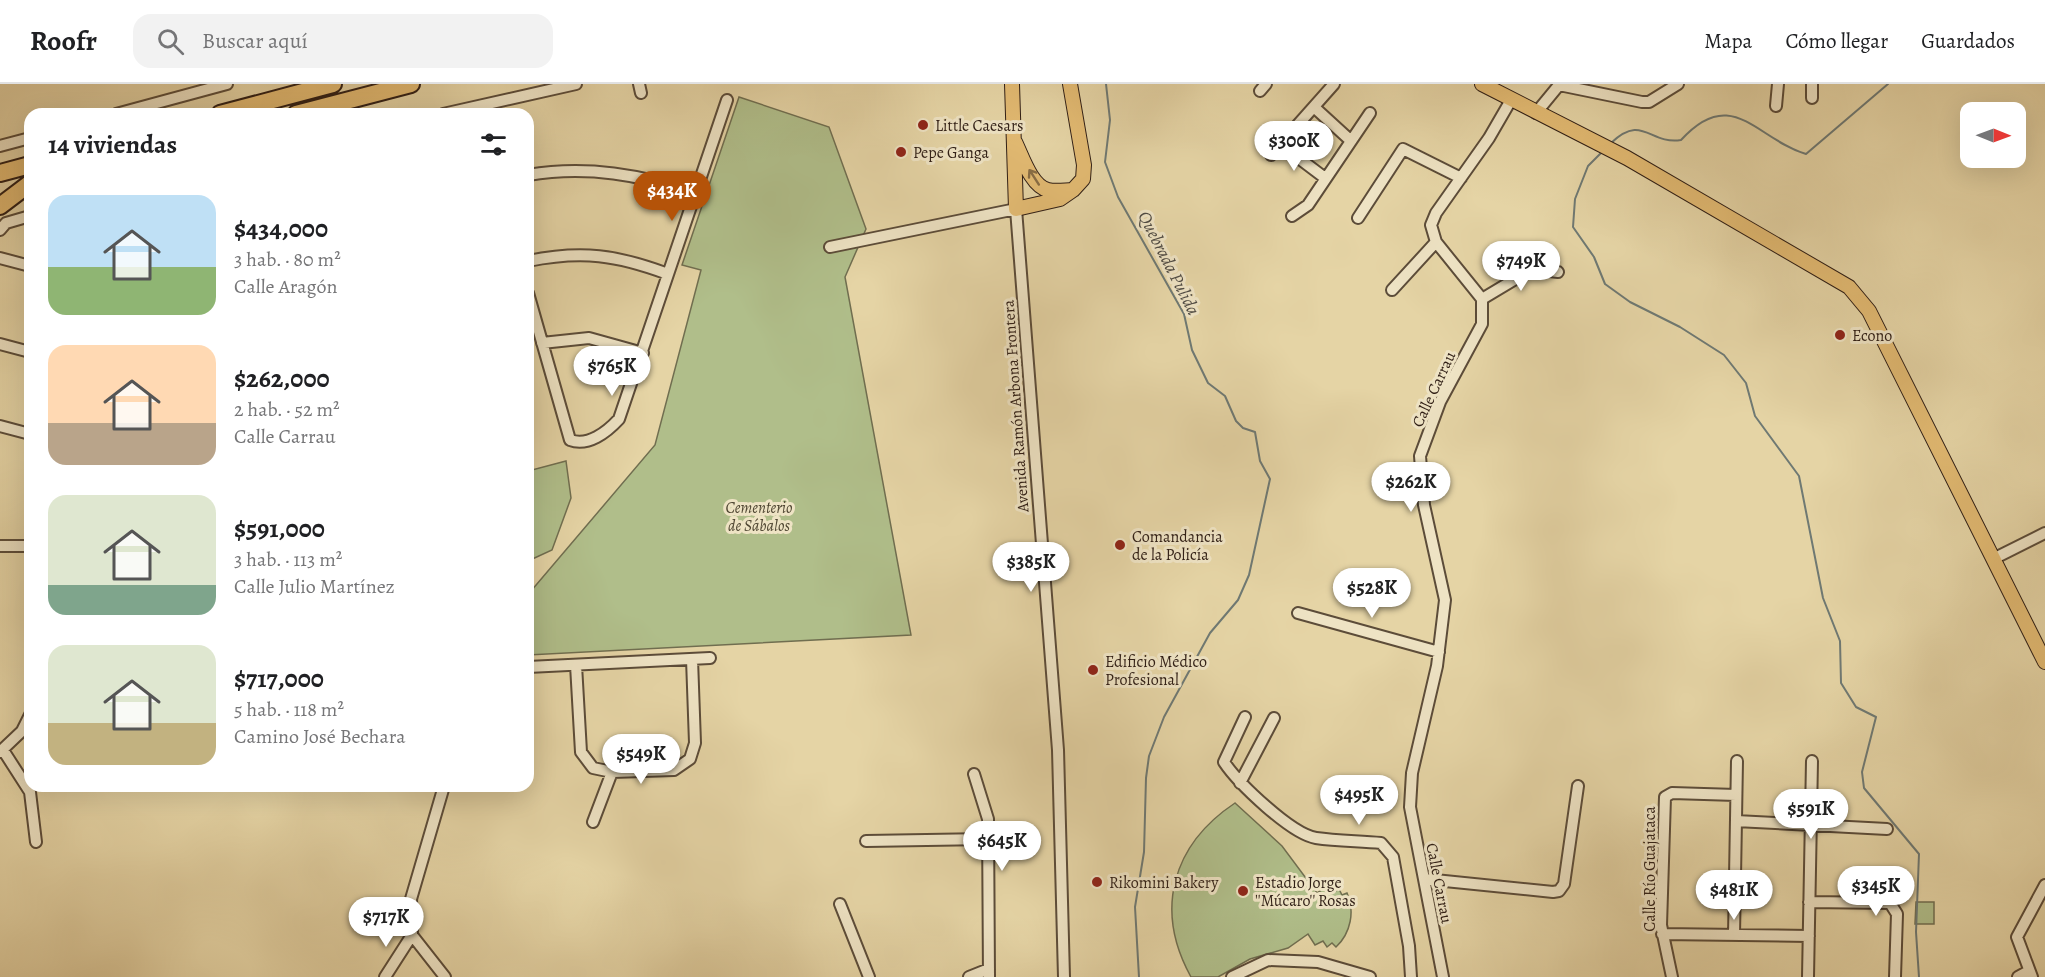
<!DOCTYPE html>
<html lang="es">
<meta charset="utf-8">
<style>
body{margin:0;font-family:Alegreya,serif;background:#f2f2f2;color:#202124;height:100vh;display:flex;flex-direction:column;font-size:22px;white-space:nowrap}
*{box-sizing:border-box;margin:0}
p{font-size:20px;color:#757577}
.icon{flex:none;width:33px;height:33px;fill:none;stroke:currentColor;stroke-width:2;stroke-linecap:round;stroke-linejoin:round}
.map{position:relative;flex:1;overflow:hidden}
.sheet{position:absolute;left:24px;top:24px;width:510px;height:684px;display:flex;flex-direction:column;background:#fff;border-radius:18px;box-shadow:0 6px 24px #0002}
.sheet>*{flex:none}
.needle{width:39px;rotate:91deg}
.buttons{position:absolute;left:1960px;top:18px;display:grid;gap:12px}
.buttons a{display:grid;place-items:center;width:66px;height:66px;border-radius:12px;background:#fff;box-shadow:0 6px 24px #0002;font-size:30px}
.price{position:absolute;translate:-50% -51px;padding:0 14px;border-radius:21px;background:#fff;color:#222;font-size:20px;line-height:39px;filter:drop-shadow(0 2px 3px #0008)}
.price::after{content:'';position:absolute;left:50%;top:36px;width:18px;height:14px;margin-left:-9px;background:inherit;clip-path:polygon(0 0,100% 0,50% 100%)}
.price.active{background:#b45309;color:#fff}
ul{padding:0;list-style:none}
li{display:flex;align-items:center;gap:18px;height:150px;padding:0 24px}
li span{display:grid;place-items:center;flex:none;width:168px;height:120px;border-radius:18px;color:#555}
li>.icon{margin-inline-start:auto}
span .icon{width:72px;height:72px;fill:#fffc;stroke-width:1}
li b{font-size:26px}
h2{display:flex;justify-content:space-between;align-items:center;height:72px;padding:0 24px;font-size:26px}
header{display:flex;align-items:center;gap:36px;box-sizing:border-box;height:84px;padding:0 30px;background:#fff;border-bottom:2px solid #e0e0e0}
header strong{font-size:28px}
nav{display:flex;gap:33px;margin-inline-start:auto;font-size:21px}
.search{width:420px;height:54px;background:#f2f2f2;display:flex;align-items:center;gap:15px;box-sizing:border-box;padding:0 21px;border-radius:18px;color:#757577;font-size:22px}
.map>svg:first-child{display:block}
</style>
<header>
<strong>Roofr</strong>
<div class="search"><svg class="icon" aria-label="search" viewBox="0 0 24 24"><circle cx="10" cy="10" r="6"/><path d="M15 15l6 6"/></svg>Buscar aquí</div>
<nav><a>Mapa</a><a>Cómo llegar</a><a>Guardados</a></nav>
</header>
<div class="map">
<svg width="2045" height="893" viewBox="0 0 2045 893">
<rect width="100%" height="100%" fill="#e5d4a5"/>
<filter id="stains"><feTurbulence type="fractalNoise" baseFrequency=".00333" numOctaves="4"/><feColorMatrix values="0 0 0 0 .2 0 0 0 0 .09 0 0 0 0 .02 0 0 0 .5 -.17"/></filter>
<radialGradient id="worn" r=".72"><stop offset=".6" stop-color="#630" stop-opacity="0"/><stop offset="1" stop-color="#630" stop-opacity=".3"/></radialGradient>
<!-- green -->
<path fill="#b0be8a" stroke="#706e50" stroke-width="1.5" d="M 739,13 L 829,43 L 866,145 L 845,193 L 911,551 L 528,571 L 528,507 L 531,507 L 655,361 L 701,186 L 682,181 Z
M 566,377 L 571,414 L 552,466 L 528,477 L 528,387 Z
M 1235,719 L 1282,762 L 1317,809 L 1328,802 L 1333,809 L 1339,805 L 1342,811 L 1347,809 C 1355,827 1351,849 1336,863 L 1332,859 L 1327,863 L 1323,857 L 1315,861 L 1308,850 L 1288,864 L 1250,875 L 1218,893 L 1191,893 C 1154,826 1172,761 1235,719 Z
M 1916,818 L 1934,818 L 1934,840 L 1915,840 Z"/>
<g fill="none" stroke-linecap="round" stroke-linejoin="round">
<!-- stream -->
<path stroke="#6f7973" stroke-width="2" d="M 1106,0 L 1110,36 L 1105,78 L 1118,113 L 1184,230 L 1192,266 L 1208,299 L 1225,312 L 1236,337 L 1243,344 L 1255,348 L 1260,377 L 1270,395 L 1249,491 L 1238,516 L 1210,549 L 1164,633 L 1149,672 L 1146,694 L 1144,768 L 1135,823 L 1139,893
M 1611,59 C 1643,29 1649,61 1681,56 C 1732,0 1756,55 1806,70 L 1888,0
M 1603,67 L 1588,82 L 1575,115 L 1573,143 L 1594,173 L 1605,200 L 1630,218 L 1680,243 L 1724,271 L 1746,299 L 1755,332 L 1799,392 L 1823,514 L 1840,557 L 1841,599 L 1856,623 L 1876,633 L 1862,688 L 1864,704 L 1919,770 L 1916,848 L 1919,893"/>
<!-- minor casing -->
<g stroke="#5c4c39" stroke-width="14">
<path id="minor" d="M 639,0 L 641,9
M 1812,0 L 1812,14
M 1260,7 L 1266,0
M 1776,22 L 1778,0
M 1315,24 L 1350,56
M 1536,29 L 1559,1 L 1642,18 L 1649,18 L 1678,0
M 116,30 L 227,0
M 443,30 L 576,0
M 1280,60 L 1325,94
M 0,62 L 30,54
M 1271,71 L 1334,0
M 528,91 C 587,81 641,91 697,109
M 1292,132 L 1308,121 L 1370,29
M 1358,134 L 1403,65 L 1461,94
M 0,146 L 6,139 L 30,132
M 830,163 L 1016,125 L 1058,666 L 1064,893
M 0,174 L 30,182
M 528,177 C 582,166 617,171 668,190
M 1392,206 L 1436,158
M 528,209 L 570,356 C 588,363 607,348 619,335 L 727,16
M 1482,215 L 1532,185 L 1558,188
M 542,259 L 589,254 L 643,269
M 0,260 L 30,268
M 0,342 L 30,350
M 0,462 L 30,462
M 1995,474 L 2045,449
M 1298,529 L 1439,568
M 576,581 L 581,668 L 593,684 L 612,688 L 674,686 L 690,675 L 695,659 L 692,575
M 528,583 L 710,574
M 1245,633 L 1224,678 C 1238,699 1291,750 1316,754 C 1337,757 1360,757 1381,759 L 1393,773 L 1409,862 L 1411,893
M 3,666 L 30,708 L 36,758
M 0,668 L 22,647 L 30,631
M 974,690 L 988,735 L 989,893
M 1240,699 L 1274,634
M 444,702 L 411,815 L 412,851 L 445,893
M 1736,737 L 1887,745
M 593,738 L 612,688
M 866,757 L 987,755
M 1425,795 L 1553,808 L 1559,807 L 1564,800 L 1578,702
M 1809,818 L 1890,819 L 1897,830 L 1895,893
M 840,820 L 869,893
M 1662,850 L 1809,852
M 1734,851 L 1737,677
M 385,893 L 412,851
M 969,893 L 989,885
M 1232,893 L 1268,876 L 1318,878 L 1370,893
M 1443,893 L 1410,723 L 1412,689 L 1437,582 L 1445,516 L 1424,421 L 1420,372 L 1440,318 L 1482,240 L 1482,215 L 1436,158 L 1431,141 L 1436,129 L 1489,54 L 1511,16
M 1672,893 L 1661,841 L 1665,713 L 1672,709 L 1736,711
M 1808,893 L 1812,677
M 2018,893 L 2029,887
M 2032,893 L 2017,853 L 2045,801"/>
</g>
<!-- major casing -->
<g stroke="#2f1e15" stroke-width="16">
<path id="major" d="M 1012,0 L 1016,125 L 1060,115 L 1073,106 L 1083,95 L 1084,81 L 1070,0
M 1482,0 L 1627,74 L 1849,203 L 1869,227 L 2045,578
M 1015,58 C 1022,72 1031,102 1048,106 C 1056,108 1066,106 1073,106"/>
</g>
<!-- highway casing -->
<g stroke="#2f1e15" stroke-width="20">
<path id="highway" d="M 220,30 L 333,0
M 296,30 L 411,0
M 0,89 L 30,81
M 0,122 L 29,100"/>
</g>
<!-- minor -->
<use href="#minor" stroke="#eee3c4" stroke-width="10"/>
<!-- major -->
<use href="#major" stroke="#e2ba72" stroke-width="14"/>
<!-- highway -->
<use href="#highway" stroke="#e2ba72" stroke-width="16"/>
</g>
<!-- one-way arrows -->
<defs><path id="oneway-shaft" d="M-6 0H5M1.5-3L5.5 0L1.5 3" fill="none" stroke-width="1.6" stroke-linecap="round" stroke-linejoin="round" transform="scale(1.5)"/></defs>
<use stroke="#886c44" href="#oneway-shaft" transform="translate(1034 93) rotate(-123)"/>
<!-- markers -->
<g fill="#8f2418" stroke="#eee3c4" stroke-width="2">
<circle cx="923" cy="41" r="6"/>
<circle cx="901" cy="68" r="6"/>
<circle cx="1840" cy="251" r="6"/>
<circle cx="1120" cy="461" r="6"/>
<circle cx="1093" cy="586" r="6"/>
<circle cx="1097" cy="798" r="6"/>
<circle cx="1243" cy="807" r="6"/>
</g>
<g text-anchor="middle" stroke-width="6" stroke-linejoin="round" paint-order="stroke">
<!-- poi labels -->
<g font-size="16" fill="#2f1e15" stroke="#eee3c4" text-anchor="start">
<text x="935" y="47">Little Caesars</text>
<text x="913" y="74">Pepe Ganga</text>
<text x="1852" y="257">Econo</text>
<text x="1132" y="458">Comandancia<tspan x="1132" dy="18">de la Policía</tspan></text>
<text x="1105" y="583">Edificio Médico<tspan x="1105" dy="18">Profesional</tspan></text>
<text x="1109" y="804">Rikomini Bakery</text>
<text x="1255" y="804">Estadio Jorge<tspan x="1255" dy="18">''Múcaro'' Rosas</tspan></text>
</g>
<!-- street labels -->
<g font-size="16" fill="#2f1e15" stroke="#eee3c4">
<text transform="translate(1433 305) rotate(-65)" y="6">Calle Carrau</text>
<text transform="translate(1015 322) rotate(-94)" y="6">Avenida Ramón Arbona Frontera</text>
<text transform="translate(1649 785) rotate(-90)" y="6">Calle Río Guajataca</text>
<text transform="translate(1440 799) rotate(79)" y="6">Calle Carrau</text>
</g>
<!-- park labels -->
<g font-size="16" font-style="italic" fill="#4f4632" stroke="#eee3c4">
<text x="759" y="429">Cementerio<tspan x="759" dy="18">de Sábalos</tspan></text>
</g>
<!-- water labels -->
<g font-size="18" font-style="italic" fill="#4f4b44" stroke="#eee3c4">
<text transform="translate(1169 179) rotate(63)" y="6">Quebrada Pulida</text>
</g>
</g>
<rect width="100%" height="100%" filter="url(#stains)"/>
<rect width="100%" height="100%" fill="url(#worn)"/>
</svg>
<div class="buttons">
<a><svg class="needle" viewBox="-14 -14 28 28"><path d="M0-13l5 13h-10z" fill="#e53935"/><path d="M0 13l5-13h-10z" fill="#757577"/></svg></a>
</div>
<b class="price" style="left:1294px;top:88px">$300K</b>
<b class="price active" style="left:672px;top:138px">$434K</b>
<b class="price" style="left:1521px;top:208px">$749K</b>
<b class="price" style="left:612px;top:313px">$765K</b>
<b class="price" style="left:1411px;top:429px">$262K</b>
<b class="price" style="left:1031px;top:509px">$385K</b>
<b class="price" style="left:1372px;top:535px">$528K</b>
<b class="price" style="left:641px;top:701px">$549K</b>
<b class="price" style="left:1359px;top:742px">$495K</b>
<b class="price" style="left:1811px;top:756px">$591K</b>
<b class="price" style="left:1002px;top:788px">$645K</b>
<b class="price" style="left:1876px;top:833px">$345K</b>
<b class="price" style="left:1734px;top:837px">$481K</b>
<b class="price" style="left:386px;top:864px">$717K</b>
<section class="sheet">
<h2>14 viviendas<svg class="icon" aria-label="filters" viewBox="0 0 24 24"><path d="M4 7h16M4 17h16"/><circle cx="9" cy="7" r="2"/><circle cx="15" cy="17" r="2"/></svg></h2>
<ul>
<li><span style="background:linear-gradient(#bfe0f5 60%,#8fb573 0)"><svg class="icon" aria-label="home" viewBox="0 0 24 24"><path d="M3 11l9-7 9 7M6 9v11h12V9"/></svg></span><div><b>$434,000</b><p>3 hab. · 80 m²</p><p>Calle Aragón</p></div></li>
<li><span style="background:linear-gradient(#ffd9b3 65%,#b9a48a 0)"><svg class="icon" aria-label="home" viewBox="0 0 24 24"><path d="M3 11l9-7 9 7M6 9v11h12V9"/></svg></span><div><b>$262,000</b><p>2 hab. · 52 m²</p><p>Calle Carrau</p></div></li>
<li><span style="background:linear-gradient(#dfe7d0 75%,#7fa58c 0)"><svg class="icon" aria-label="home" viewBox="0 0 24 24"><path d="M3 11l9-7 9 7M6 9v11h12V9"/></svg></span><div><b>$591,000</b><p>3 hab. · 113 m²</p><p>Calle Julio Martínez</p></div></li>
<li><span style="background:linear-gradient(#dfe7d0 65%,#c2b280 0)"><svg class="icon" aria-label="home" viewBox="0 0 24 24"><path d="M3 11l9-7 9 7M6 9v11h12V9"/></svg></span><div><b>$717,000</b><p>5 hab. · 118 m²</p><p>Camino José Bechara</p></div></li>
</ul>
</section>
</div>
